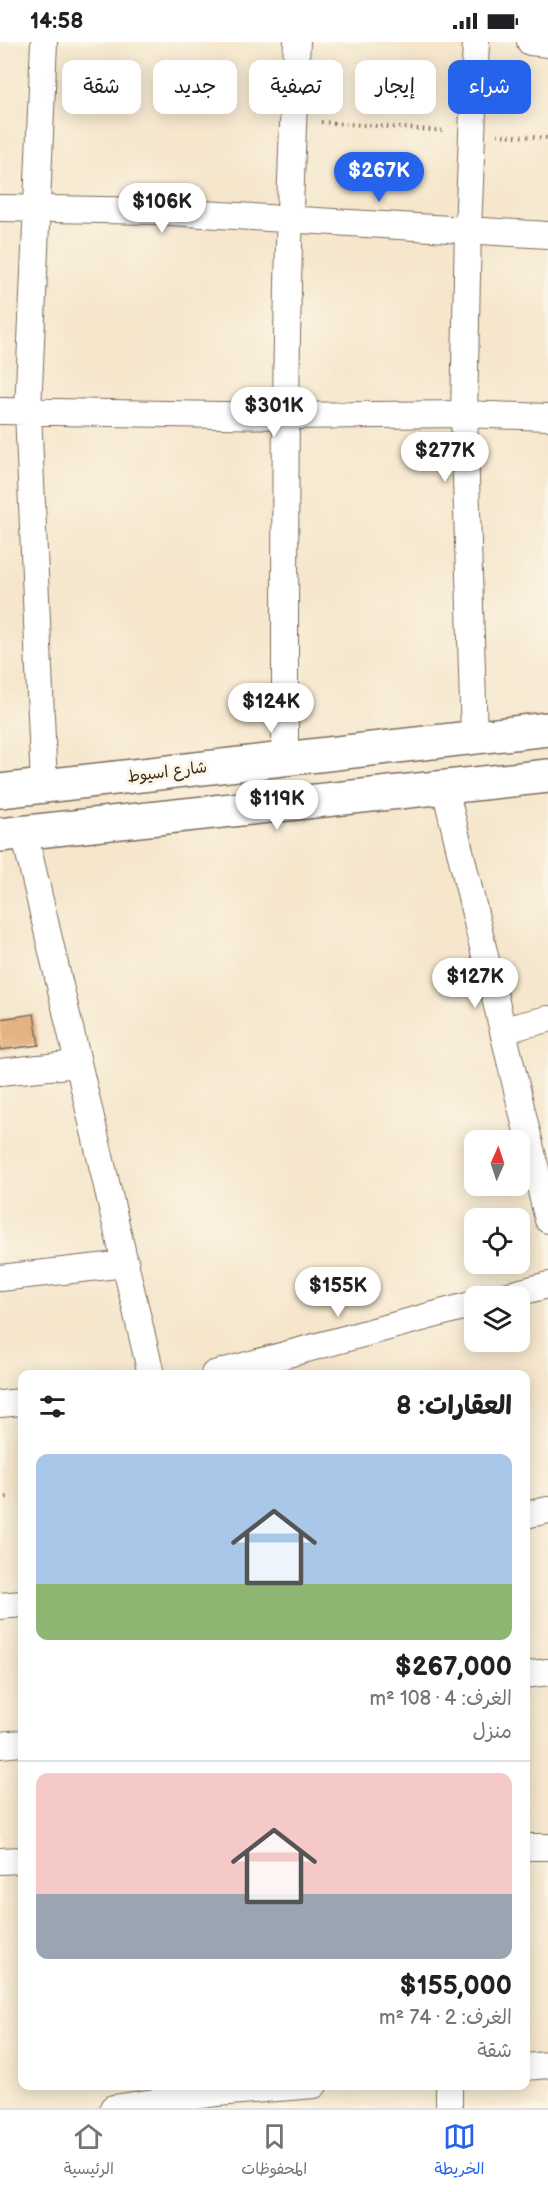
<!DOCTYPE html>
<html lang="ar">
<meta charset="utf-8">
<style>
body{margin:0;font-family:"Balsamiq Sans","Playpen Sans Arabic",sans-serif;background:#f2f2f2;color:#202124;direction:rtl;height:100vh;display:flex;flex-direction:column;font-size:22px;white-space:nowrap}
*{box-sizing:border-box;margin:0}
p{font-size:20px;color:#757577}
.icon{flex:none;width:33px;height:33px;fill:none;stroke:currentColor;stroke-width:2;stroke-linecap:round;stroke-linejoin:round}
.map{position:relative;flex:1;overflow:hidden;direction:ltr}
.side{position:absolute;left:18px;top:1328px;width:512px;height:720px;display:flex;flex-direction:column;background:#fff;border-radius:12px;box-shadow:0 3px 15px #0003;direction:rtl}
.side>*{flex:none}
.top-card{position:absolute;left:18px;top:18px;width:513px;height:54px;direction:rtl;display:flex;gap:12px}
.needle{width:39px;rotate:3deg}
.buttons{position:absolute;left:464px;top:1088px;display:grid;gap:12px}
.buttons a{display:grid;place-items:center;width:66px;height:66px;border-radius:12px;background:#fff;box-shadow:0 3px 15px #0003;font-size:30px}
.price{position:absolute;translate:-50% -51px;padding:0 14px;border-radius:21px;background:#fff;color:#222;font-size:20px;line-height:39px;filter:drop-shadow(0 2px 3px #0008)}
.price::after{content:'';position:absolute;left:50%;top:36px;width:18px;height:14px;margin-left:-9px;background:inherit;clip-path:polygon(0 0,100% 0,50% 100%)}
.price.active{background:#2563eb;color:#fff}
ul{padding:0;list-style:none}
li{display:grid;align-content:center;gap:12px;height:318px;padding:0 18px}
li+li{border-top:2px solid #e0e0e0}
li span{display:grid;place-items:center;height:186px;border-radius:12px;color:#555}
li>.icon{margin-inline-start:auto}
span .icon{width:108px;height:108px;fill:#fffc;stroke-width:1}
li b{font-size:26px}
h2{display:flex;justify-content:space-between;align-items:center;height:72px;padding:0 18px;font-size:26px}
.tag{padding:0 21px;border-radius:12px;background:#fff;box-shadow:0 3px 15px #0003;font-size:21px;line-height:54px}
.tag.active{background:#2563eb;color:#fff}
.status{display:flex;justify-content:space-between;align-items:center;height:42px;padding:0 30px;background:#fff;direction:ltr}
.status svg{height:16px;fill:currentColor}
.tabs{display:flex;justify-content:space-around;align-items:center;height:84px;border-top:2px solid #e0e0e0;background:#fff;font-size:16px;color:#757577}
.tabs a{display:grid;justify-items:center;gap:3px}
.tabs .active{color:#2563eb}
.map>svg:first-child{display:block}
</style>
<div class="status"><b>14:58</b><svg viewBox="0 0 49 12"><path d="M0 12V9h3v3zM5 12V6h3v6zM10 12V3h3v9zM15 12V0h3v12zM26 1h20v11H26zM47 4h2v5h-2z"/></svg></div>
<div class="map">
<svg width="548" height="2066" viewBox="0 0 548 2066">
<rect width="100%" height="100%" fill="#fcf5e5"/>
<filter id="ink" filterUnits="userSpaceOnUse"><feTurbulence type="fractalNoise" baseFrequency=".0167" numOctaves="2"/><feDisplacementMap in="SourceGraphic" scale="12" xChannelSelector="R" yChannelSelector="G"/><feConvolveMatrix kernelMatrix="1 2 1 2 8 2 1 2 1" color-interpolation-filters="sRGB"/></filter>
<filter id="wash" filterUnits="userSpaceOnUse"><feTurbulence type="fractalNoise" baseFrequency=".008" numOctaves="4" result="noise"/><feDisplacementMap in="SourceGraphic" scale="24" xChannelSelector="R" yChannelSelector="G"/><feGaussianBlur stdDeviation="1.35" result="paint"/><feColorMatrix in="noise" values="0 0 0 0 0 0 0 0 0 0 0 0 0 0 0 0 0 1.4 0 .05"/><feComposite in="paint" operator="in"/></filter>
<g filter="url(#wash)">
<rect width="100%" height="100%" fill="#f5e6cc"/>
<g id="blocks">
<!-- building -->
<path fill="#dea26b" d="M 34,972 L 39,1003 L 0,1008 L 0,977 Z"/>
</g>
</g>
<g filter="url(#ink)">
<use href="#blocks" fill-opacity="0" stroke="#7c6c5b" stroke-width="1.5"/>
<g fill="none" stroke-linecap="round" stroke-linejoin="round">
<!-- street casing -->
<g stroke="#7c6c5b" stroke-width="28">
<path id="street" d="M 530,0 L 548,2
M 0,166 L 154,169 L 548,193
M 0,369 L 284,374 L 464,372 L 548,375
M 474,694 L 464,372 L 468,187 L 476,0
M 285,716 C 285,477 284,239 297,0
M 44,744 L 28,369 L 44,0
M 445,746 L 548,1178
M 24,790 L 151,1332
M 503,988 L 548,977
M 0,1030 L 78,1022
M 0,1236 L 126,1222
M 505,1254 L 548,1243
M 214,1332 L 474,1262
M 0,1362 L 22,1360
M 525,1473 L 548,1468
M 0,1564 L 22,1562
M 525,1633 L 548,1630
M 0,1703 L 22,1701
M 525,1805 L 548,1805
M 0,1819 L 22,1818
M 525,2025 L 548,2023
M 449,2043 L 449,2066
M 113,2066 L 217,2051 L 314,2043"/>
</g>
<!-- secondary casing -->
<g stroke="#7c6c5b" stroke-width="36">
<path id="secondary" d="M 0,749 L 548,687
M 0,793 L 548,734"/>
</g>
<!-- path -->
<path stroke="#7c6c5b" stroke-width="4" stroke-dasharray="1.5 4.5" stroke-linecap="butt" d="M 321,80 L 445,89
M 497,93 L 548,96
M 0,1456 L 9,1455"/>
<!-- street -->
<use href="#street" stroke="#fff" stroke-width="26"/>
<!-- secondary -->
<use href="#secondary" stroke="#fff" stroke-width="33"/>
</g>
</g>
<g text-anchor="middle" stroke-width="6" stroke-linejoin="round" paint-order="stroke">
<!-- street labels -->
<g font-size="16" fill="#3b2a1e" stroke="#fcf5e5">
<text transform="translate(167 729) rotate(-7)" y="6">شارع اسيوط</text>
</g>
</g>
</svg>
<div class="buttons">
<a><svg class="needle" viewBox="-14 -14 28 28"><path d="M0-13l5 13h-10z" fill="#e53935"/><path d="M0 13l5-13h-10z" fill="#757577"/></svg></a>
<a><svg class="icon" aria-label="locate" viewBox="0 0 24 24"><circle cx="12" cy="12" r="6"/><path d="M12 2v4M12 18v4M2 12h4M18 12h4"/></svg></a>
<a><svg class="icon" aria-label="layers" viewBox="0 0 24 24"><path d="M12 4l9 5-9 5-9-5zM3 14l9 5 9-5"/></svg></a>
</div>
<b class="price active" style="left:379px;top:161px">$267K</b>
<b class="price" style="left:162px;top:192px">$106K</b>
<b class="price" style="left:274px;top:396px">$301K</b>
<b class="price" style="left:445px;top:441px">$277K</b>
<b class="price" style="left:271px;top:692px">$124K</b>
<b class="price" style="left:277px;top:789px">$119K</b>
<b class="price" style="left:475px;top:967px">$127K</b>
<b class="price" style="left:338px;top:1276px">$155K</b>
<div class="top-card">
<a class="tag active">شراء</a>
<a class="tag">إيجار</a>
<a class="tag">تصفية</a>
<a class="tag">جديد</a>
<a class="tag">شقة</a>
</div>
<section class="side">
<h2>العقارات: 8<svg class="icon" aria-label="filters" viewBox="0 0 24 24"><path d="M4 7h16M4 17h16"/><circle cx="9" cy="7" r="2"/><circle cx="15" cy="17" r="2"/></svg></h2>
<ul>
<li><span style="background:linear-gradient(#a9c7e8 70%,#8fb573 0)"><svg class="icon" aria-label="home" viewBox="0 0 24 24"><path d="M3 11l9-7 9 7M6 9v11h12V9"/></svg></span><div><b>$267,000</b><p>الغرف: 4 · 108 m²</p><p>منزل</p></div></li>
<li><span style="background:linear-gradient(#f6c9c9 65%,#9aa5b1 0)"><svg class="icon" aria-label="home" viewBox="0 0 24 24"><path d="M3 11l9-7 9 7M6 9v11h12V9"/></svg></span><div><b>$155,000</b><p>الغرف: 2 · 74 m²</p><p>شقة</p></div></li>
</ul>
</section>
</div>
<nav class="tabs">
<a class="active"><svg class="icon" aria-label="map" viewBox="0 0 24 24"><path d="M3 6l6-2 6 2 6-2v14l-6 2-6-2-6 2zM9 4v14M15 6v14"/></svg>الخريطة</a>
<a><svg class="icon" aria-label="saved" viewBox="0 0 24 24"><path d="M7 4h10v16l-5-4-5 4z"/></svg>المحفوظات</a>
<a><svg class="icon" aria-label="home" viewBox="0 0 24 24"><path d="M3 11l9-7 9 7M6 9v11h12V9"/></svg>الرئيسية</a>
</nav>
